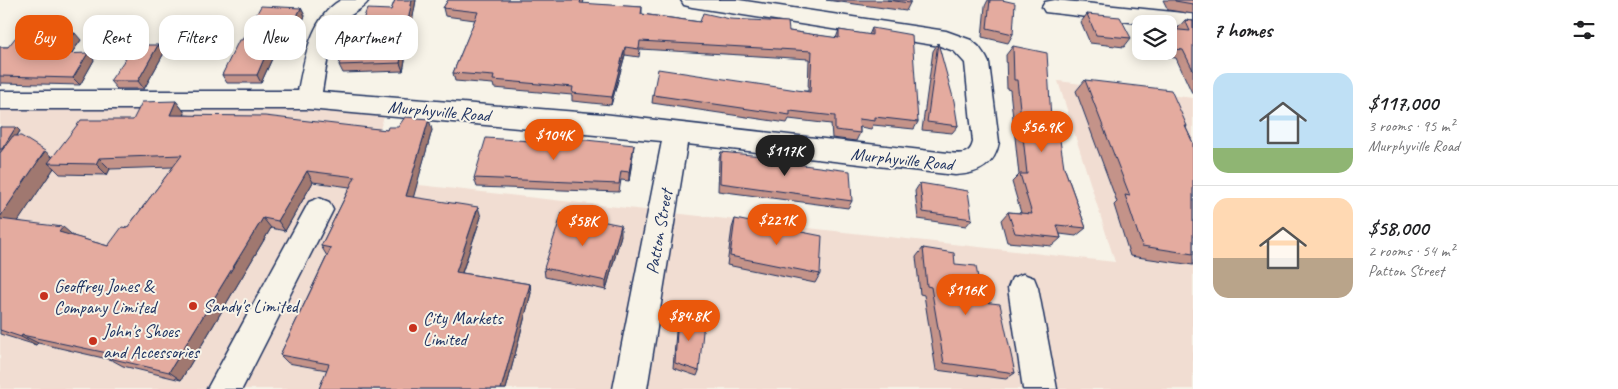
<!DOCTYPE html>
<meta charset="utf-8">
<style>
body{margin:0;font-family:Caveat,sans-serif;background:#f2f2f2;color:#202124;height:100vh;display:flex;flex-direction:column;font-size:19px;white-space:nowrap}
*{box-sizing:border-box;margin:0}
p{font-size:16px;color:#757577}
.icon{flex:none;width:28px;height:28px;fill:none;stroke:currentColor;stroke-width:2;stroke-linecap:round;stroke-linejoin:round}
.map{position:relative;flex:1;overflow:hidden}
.details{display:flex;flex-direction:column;background:#fff;width:425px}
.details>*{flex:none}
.hud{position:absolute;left:15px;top:15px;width:475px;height:45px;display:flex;gap:10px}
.fabs{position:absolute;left:1132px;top:15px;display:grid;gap:10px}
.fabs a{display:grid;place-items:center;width:45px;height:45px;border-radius:10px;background:#fff;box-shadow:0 2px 12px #0003;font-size:25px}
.price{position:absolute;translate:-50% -42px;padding:0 11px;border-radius:18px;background:#ea580c;color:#fff;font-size:16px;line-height:32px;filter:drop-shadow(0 1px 2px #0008)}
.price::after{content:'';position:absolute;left:50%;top:30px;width:15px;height:11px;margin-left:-8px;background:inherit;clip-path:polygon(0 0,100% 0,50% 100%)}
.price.on{background:#222;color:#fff}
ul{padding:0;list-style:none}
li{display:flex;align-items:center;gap:15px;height:125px;padding:0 20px}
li+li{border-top:1px solid #e0e0e0}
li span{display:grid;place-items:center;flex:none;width:140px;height:100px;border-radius:15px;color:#555}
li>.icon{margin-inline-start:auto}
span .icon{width:60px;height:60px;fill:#fffc;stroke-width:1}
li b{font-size:21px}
h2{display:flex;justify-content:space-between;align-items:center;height:60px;padding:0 20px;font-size:21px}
.tag{padding:0 18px;border-radius:15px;background:#fff;box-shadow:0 2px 12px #0003;font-size:18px;line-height:45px}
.tag.on{background:#ea580c;color:#fff}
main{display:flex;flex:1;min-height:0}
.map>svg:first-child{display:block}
</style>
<main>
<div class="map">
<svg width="1193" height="389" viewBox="0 0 1193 389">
<rect width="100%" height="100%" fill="#f7f3e8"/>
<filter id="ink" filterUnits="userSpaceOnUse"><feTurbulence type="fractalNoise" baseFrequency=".02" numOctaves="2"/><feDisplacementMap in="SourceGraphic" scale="10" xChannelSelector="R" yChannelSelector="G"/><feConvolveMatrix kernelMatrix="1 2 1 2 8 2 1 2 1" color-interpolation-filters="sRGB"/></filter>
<g filter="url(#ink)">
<!-- built -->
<path fill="#f1ddd2" d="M 1058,81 L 1193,98 L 1193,389 L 0,389 L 0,106 L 284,106 L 384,116 L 365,179 L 1115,262 Z"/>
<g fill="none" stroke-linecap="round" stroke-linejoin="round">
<!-- minor casing -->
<g stroke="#1b2f5e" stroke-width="3">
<path id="minor" d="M 341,0 L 369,0 C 363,10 350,13 342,23 C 328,42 326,70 322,92 L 603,114 L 948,153 C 960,154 970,156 973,142 L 965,63 L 954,51 L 940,46 L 692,7 L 684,5 L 681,0 L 739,0 L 946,31 L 971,40 L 979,47 L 986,57 L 989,63 L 999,142 C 995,166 978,174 955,175 L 687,144 L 647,389 L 613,389 L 662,141 L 308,109 L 0,109 L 0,91 L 298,91 C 304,61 311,16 341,0 Z
M 1055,0 L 1193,14 L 1193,28 L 1169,26 L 1169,24 L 1147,24 L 1045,12 L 1042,7 L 1045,2 Z
M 319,198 L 329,202 L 333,210 L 242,389 L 207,389 L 309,202 Z
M 1023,274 L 1034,278 L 1038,288 L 1057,389 L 1023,389 L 1008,288 L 1012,278 Z"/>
</g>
<!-- minor -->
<use href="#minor" fill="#f7f3e8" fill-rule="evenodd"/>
</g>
<!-- wall -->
<path fill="#c49389" stroke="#1b2f5e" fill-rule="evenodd" d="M 395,0 L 416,0 L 403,71 L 343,73 L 339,65 L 355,41 L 391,10 Z
M 448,0 L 584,0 L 583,4 L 642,7 L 642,14 L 700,22 L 789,31 L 836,38 L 839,30 L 869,35 L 872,28 L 918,122 L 914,129 L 873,125 L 871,129 L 860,127 L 860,133 L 856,141 L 832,138 L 831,124 L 789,119 L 787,123 L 652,103 L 653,95 L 808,91 L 809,59 L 640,49 L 639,57 L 625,55 L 611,105 L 572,101 L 572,95 L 494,88 L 493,84 L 455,81 L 453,73 L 475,20 L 445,16 L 443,8 Z
M 826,0 L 910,0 L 910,3 L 906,11 Z
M 988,0 L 1002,0 L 1013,34 L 1008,43 L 982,37 L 985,6 Z
M 1163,0 L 1193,0 L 1193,14 L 1168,10 Z
M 301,8 L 305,16 L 292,42 L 280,41 L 261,83 L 227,83 L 222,75 L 242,40 Z
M 1087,14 L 1131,38 L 1124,47 L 1090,43 L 1081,22 Z
M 1185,20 L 1193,21 L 1193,93 L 1192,93 L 1176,58 L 1167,57 L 1164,51 L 1169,51 L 1169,29 L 1178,30 L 1177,29 Z
M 63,30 L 61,33 L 81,40 L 71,54 L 94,60 L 80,85 L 2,83 L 0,86 L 0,47 L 8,47 Z
M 938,43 L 958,126 L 952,133 L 922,130 L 933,51 Z
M 158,45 L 164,53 L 144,89 L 117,89 L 110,81 Z
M 1013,46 L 1051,119 L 1064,167 L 1086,228 L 1076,236 L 1060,234 L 1061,238 L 1052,246 L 1007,242 L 1001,220 L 1008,212 L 1021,213 L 1012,182 L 1019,175 L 1010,90 L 1007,89 L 1006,55 Z
M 1085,80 L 1187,126 L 1186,128 L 1193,143 L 1193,265 L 1130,256 L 1114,205 L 1117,202 L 1076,91 Z
M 176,101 L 185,113 L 184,115 L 387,130 L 432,130 L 413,197 L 481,217 L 462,273 L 530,284 L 531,293 L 506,389 L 319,389 L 327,370 L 288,363 L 280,355 L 327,256 L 321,246 L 350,187 L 313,182 L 285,231 L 271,228 L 181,380 L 123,366 L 112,360 L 38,343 L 36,345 L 0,334 L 0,127 L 20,131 L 17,136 L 52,157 ZM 173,167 L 127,228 L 108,246 L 18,221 L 54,168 L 60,174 L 107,175 L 110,169 Z
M 721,152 L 772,161 L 852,201 L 848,208 L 718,191 L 719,159 Z
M 633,154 L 629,181 L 621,180 L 619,192 L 477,187 L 474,178 Z
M 920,183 L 972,219 L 966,226 L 918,219 L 915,191 Z
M 735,219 L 820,274 L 815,283 L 727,265 L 732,228 Z
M 621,235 L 606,290 L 545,277 L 544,268 Z
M 923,248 L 955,264 L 982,302 L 1015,373 L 1006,379 L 936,370 L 924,295 L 920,294 L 916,257 Z
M 678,314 L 699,371 L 697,376 L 673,368 L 677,320 Z"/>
<!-- shaded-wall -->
<path fill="#a0786f" stroke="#1b2f5e" d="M 412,0 L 416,0 L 403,71 L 400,63 Z
M 301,8 L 305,16 L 292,42 L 288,34 Z
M 57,23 L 63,30 L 56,39 L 50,32 Z
M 75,33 L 81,40 L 66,61 L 60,54 Z
M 275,33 L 280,41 L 261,83 L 257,75 Z
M 158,45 L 164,53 L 144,89 L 138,81 Z
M 625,47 L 625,55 L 611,105 L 612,97 Z
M 88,53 L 94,60 L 80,85 L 73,78 Z
M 176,101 L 185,113 L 179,127 L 170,115 Z
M 429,119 L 432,130 L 411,206 L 406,196 Z
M 16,127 L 20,131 L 6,153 L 2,149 Z
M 634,145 L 633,154 L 629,181 L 629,172 Z
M 45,151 L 58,162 L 48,163 L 54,168 L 13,229 L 0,219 L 0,217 Z
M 99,158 L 110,169 L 107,175 L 96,164 Z
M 307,171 L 313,182 L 285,231 L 278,221 Z
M 478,207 L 481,217 L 459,281 L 456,272 Z
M 263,218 L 271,228 L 181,380 L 169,372 Z
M 621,225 L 621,235 L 606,290 L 606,281 Z
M 63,227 L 76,238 L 59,232 Z
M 530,284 L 531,293 L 506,389 L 501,389 Z
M 22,335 L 38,343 L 36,345 L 21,337 Z"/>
<!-- building -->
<path fill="#e4ab9f" stroke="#1b2f5e" d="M 395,0 L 412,0 L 400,63 L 339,65 L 345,42 L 355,41 L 367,9 L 391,10 Z
M 448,0 L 581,0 L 580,3 L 642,7 L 641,14 L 700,22 L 703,13 L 730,19 L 788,22 L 789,31 L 839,38 L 839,30 L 872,35 L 872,28 L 912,35 L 918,122 L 875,117 L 875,121 L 859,119 L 860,133 L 835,130 L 835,116 L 790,111 L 790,115 L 653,95 L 658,69 L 810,92 L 812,51 L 640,41 L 639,49 L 625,47 L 612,97 L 572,93 L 573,87 L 493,80 L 494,76 L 453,73 L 478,12 L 443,8 Z
M 887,0 L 910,0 L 910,3 Z
M 990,0 L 1002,0 L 1015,3 L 1013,34 L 987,28 Z
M 1175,0 L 1193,0 L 1193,4 L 1175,1 Z
M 261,6 L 301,8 L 288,34 L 275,33 L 257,75 L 222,75 L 239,40 L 242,40 Z
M 1087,14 L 1120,17 L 1131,38 L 1096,35 Z
M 1185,20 L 1193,21 L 1193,70 L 1183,50 L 1175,49 L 1169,36 L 1169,29 L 1190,31 Z
M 27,23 L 57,23 L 50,32 L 75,33 L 60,54 L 88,53 L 73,78 L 0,76 L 0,47 L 8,47 Z
M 938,43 L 954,101 L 958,126 L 927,122 Z
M 135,45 L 158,45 L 138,81 L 110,81 Z
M 1013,46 L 1047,53 L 1051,119 L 1057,120 L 1064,167 L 1086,228 L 1057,225 L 1061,238 L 1015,233 L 1008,212 L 1032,214 L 1020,174 L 1027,174 L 1017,80 L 1014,80 Z
M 1085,80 L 1171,90 L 1187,126 L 1185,126 L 1193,143 L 1193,254 L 1142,246 L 1125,195 L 1130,196 Z
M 176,101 L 170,115 L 265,116 L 387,130 L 388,127 L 398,127 L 405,117 L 429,119 L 406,196 L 478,207 L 456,272 L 530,284 L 501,389 L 319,389 L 329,364 L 280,355 L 331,248 L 321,246 L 355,177 L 307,171 L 278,221 L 263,218 L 169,372 L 109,358 L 112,354 L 22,335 L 21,337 L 0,330 L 0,219 L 63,227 L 59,232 L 108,246 L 122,227 L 127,228 L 182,155 L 99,158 L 96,164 L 48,163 L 81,120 L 133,120 L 142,102 Z
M 0,127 L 16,127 L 2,149 L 0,149 Z
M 13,136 L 21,136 L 45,151 L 0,217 L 0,153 Z
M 486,138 L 575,144 L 576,139 L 634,145 L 629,172 L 621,171 L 619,184 L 474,178 Z
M 721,152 L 772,157 L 772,161 L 850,171 L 852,201 L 720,183 Z
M 920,183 L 968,191 L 972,219 L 923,212 Z
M 562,213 L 621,225 L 606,281 L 544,268 Z
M 735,219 L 822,236 L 820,274 L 730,256 Z
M 923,248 L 954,253 L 955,264 L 976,266 L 982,302 L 1000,304 L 1015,373 L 944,363 L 931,287 L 927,286 Z
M 678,314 L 704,322 L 699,371 L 675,363 Z"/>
</g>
<!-- markers -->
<g fill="#c8321e" stroke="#f7f3e8" stroke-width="2">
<circle cx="44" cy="296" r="5"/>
<circle cx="193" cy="306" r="5"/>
<circle cx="413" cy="328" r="5"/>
<circle cx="93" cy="341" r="5"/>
</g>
<g text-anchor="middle" stroke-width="4" stroke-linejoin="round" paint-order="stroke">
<!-- street labels -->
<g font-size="18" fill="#1b2f5e" stroke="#f7f3e8">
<text transform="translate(439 111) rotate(5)" y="6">Murphyville Road</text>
<text transform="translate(902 159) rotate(6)" y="6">Murphyville Road</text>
<text transform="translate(659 232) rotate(-80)" y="6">Patton Street</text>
</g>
<!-- poi labels -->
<g font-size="18" fill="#1b2f5e" stroke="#f7f3e8" text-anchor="start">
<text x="54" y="292">Geoffrey Jones &amp;<tspan x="54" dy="21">Company Limited</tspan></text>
<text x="203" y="312">Sandy's Limited</text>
<text x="423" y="324">City Markets<tspan x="423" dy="21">Limited</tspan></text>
<text x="103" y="337">John's Shoes<tspan x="103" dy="21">and Accessories</tspan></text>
</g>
</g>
</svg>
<div class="fabs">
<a><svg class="icon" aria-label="layers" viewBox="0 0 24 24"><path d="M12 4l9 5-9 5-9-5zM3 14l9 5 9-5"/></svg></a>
</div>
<b class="price" style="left:1042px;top:153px">$56.9K</b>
<b class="price" style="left:554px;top:161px">$104K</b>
<b class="price on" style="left:785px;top:177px">$117K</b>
<b class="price" style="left:777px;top:246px">$221K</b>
<b class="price" style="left:583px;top:247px">$58K</b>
<b class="price" style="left:966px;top:316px">$116K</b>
<b class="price" style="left:689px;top:342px">$84.8K</b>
<div class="hud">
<a class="tag on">Buy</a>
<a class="tag">Rent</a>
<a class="tag">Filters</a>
<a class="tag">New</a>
<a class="tag">Apartment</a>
</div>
</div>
<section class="details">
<h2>7 homes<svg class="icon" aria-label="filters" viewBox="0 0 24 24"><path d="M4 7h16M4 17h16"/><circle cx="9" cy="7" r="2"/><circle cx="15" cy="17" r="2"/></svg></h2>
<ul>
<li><span style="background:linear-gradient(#bfe0f5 75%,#8fb573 0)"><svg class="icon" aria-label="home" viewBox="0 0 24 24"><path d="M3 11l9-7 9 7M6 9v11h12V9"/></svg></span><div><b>$117,000</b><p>3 rooms · 95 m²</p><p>Murphyville Road</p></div></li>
<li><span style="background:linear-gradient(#ffd9b3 60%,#b9a48a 0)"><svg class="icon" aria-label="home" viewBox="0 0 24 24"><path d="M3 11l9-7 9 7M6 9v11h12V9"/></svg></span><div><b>$58,000</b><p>2 rooms · 54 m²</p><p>Patton Street</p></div></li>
</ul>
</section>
</main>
